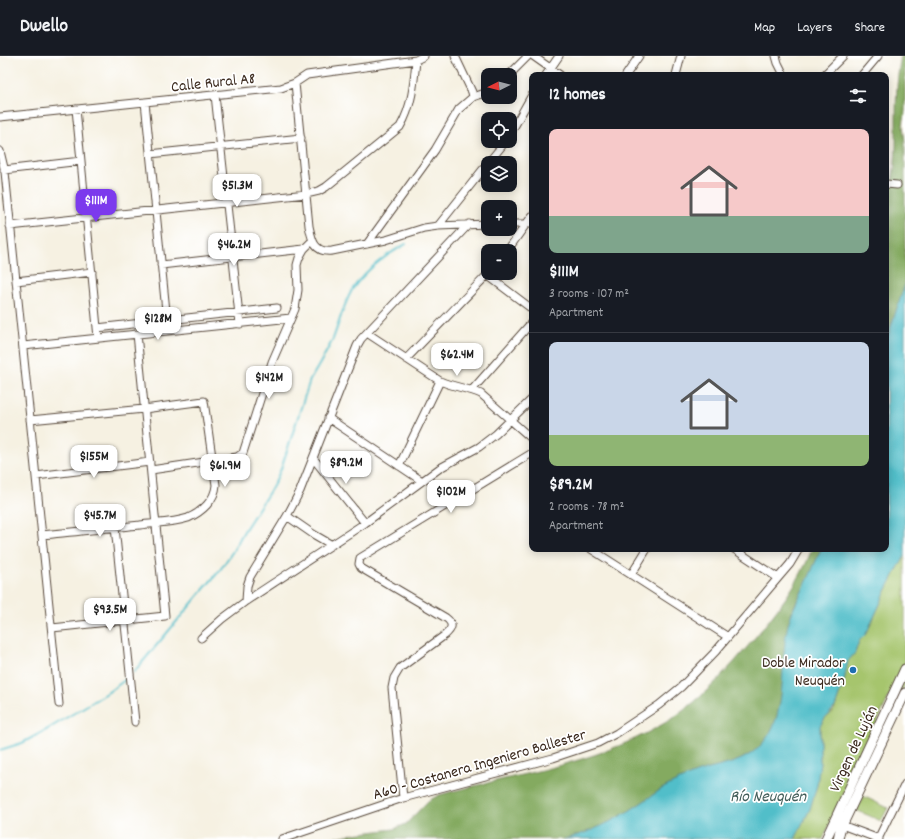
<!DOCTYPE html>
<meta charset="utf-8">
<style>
body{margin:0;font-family:Dekko,sans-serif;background:#20242c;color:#f1f3f6;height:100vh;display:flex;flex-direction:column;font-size:15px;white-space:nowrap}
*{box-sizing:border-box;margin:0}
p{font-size:13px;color:#9ea1a6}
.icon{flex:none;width:22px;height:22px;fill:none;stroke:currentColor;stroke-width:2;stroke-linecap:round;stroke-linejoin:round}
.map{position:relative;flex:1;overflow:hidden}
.details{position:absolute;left:529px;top:16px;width:360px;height:480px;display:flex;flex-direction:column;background:#171b24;border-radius:8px;box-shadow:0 2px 10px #0003}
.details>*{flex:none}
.needle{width:26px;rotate:264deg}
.controls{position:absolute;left:481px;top:12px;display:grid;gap:8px}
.controls a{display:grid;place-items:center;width:36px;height:36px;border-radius:8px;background:#171b24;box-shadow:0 2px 10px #0003;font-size:20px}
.price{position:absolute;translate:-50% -34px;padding:0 9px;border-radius:8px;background:#fff;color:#222;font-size:13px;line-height:26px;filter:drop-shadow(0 1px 2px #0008)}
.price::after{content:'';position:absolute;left:50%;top:24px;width:12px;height:9px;margin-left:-6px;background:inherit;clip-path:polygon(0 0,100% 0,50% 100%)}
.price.on{background:#7c3aed;color:#fff}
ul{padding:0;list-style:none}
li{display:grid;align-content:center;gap:8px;height:212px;padding:0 20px}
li+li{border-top:1px solid #363941}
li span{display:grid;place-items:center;height:124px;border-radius:8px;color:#555}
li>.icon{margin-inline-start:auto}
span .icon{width:72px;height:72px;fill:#fffc;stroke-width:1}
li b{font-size:17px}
h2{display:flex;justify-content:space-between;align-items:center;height:48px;padding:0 20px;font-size:17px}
header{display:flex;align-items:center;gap:24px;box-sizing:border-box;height:56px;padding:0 20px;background:#171b24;border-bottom:1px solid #363941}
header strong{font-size:19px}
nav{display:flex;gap:22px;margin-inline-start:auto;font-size:14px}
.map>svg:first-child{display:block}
</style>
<header>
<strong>Dwello</strong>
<nav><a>Map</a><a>Layers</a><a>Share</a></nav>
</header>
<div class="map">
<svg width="905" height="783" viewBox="0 0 905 783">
<rect width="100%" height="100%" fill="#fff"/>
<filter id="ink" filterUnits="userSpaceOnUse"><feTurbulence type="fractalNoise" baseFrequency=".025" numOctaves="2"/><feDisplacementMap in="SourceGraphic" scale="8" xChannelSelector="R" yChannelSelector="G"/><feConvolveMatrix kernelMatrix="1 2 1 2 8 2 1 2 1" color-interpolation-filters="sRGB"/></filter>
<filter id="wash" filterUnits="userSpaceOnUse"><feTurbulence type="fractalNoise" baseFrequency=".012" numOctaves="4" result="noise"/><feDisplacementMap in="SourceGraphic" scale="16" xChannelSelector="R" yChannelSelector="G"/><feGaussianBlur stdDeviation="0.9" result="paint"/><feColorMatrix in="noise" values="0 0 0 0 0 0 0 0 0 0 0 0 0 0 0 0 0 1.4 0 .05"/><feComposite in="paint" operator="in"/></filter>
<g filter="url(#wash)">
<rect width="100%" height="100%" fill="#f6f1e2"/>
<!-- green -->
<path fill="#a6c56d" stroke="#707846" d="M 905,499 L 905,606 L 823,783 L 795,783 L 810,753 L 817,729 L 820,707 L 820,670 L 825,662 L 834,654 L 844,625 L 848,605 L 855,597 L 859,585 L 865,579 L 868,574 L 887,533 Z
M 905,621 L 905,629 L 843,760 L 841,761 L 840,760 Z
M 863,740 L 888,752 L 881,765 L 856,754 Z"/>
<!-- forest -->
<path fill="#84aa60" stroke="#606a3f" d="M 901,0 L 905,0 L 905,55 L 903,70 L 905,86 L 905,228 L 886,285 L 886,133 L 890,133 C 897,108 896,88 896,62 C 896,41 897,20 901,0 Z
M 812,493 L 821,493 C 817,502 813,512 809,521 C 802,536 793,549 789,565 C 780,605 791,669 753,696 C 737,708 717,710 699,716 C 690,719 680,724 671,728 C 658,734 648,743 635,751 C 614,765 589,777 564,783 L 326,783 L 353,778 L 394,773 L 406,768 L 428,745 L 439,739 C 515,718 594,709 663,668 C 698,648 727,615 753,584 C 776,556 799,528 812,493 Z"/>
<!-- water -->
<path fill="#51bec9" stroke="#467474" d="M 905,228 L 905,499 L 887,533 L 868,574 L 865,579 L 859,585 L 855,597 L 848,605 L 844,625 L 835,651 L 825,662 L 820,670 L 820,707 L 817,729 L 810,753 L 795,783 L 564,783 C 589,777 614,765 635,751 C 648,743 658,734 671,728 C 680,724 690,719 699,716 C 717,710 738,708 753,696 C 793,667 777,606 789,565 C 794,549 802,536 809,521 C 813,512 817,502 821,493 L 886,493 L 886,285 Z"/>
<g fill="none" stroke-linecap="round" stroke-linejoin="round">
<!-- stream -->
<path stroke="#51bec9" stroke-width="2" d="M 134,616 L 220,514 L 233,495 L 244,475 L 273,430 L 281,413 L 310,324 C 318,311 326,297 333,283 C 339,267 343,250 352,234 C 365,214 386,199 406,188
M 0,694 L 22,687 L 48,673 L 107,637 L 129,621"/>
</g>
</g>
<g filter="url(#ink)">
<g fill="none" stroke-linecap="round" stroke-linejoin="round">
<!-- minor casing -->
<g stroke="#57483b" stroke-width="9">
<path id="minor" d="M 533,0 L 560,19
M 776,0 L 778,7 L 784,19
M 509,19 L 528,0
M 546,19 L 559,0
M 626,19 L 639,0
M 676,19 L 681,0
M 824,19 L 843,0
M 862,19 L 878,0
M 295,27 L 309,170 C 312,184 314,197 332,195 L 386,184 L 424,172 L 438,170 L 488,168
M 215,39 L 240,268
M 473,41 L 488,36
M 145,46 L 168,275
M 76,53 L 98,282
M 0,61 L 281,32 L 295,27 L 307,19 L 416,4 L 424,0
M 510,78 L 532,39
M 0,95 L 5,116 L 59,648
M 150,98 L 301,82
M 488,107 L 506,85
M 4,114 L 81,105
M 886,128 L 897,129
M 510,168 L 530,168
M 10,170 L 306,138 L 319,135 L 326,131 L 400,71 C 412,51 414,27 416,4
M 438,170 L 488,107
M 367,188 L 435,94 L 459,53 L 473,41 L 472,36 L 455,0
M 507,195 L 532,160
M 161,209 L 304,193
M 487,219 L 532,253
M 16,225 L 92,216
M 97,272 L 277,252
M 367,277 L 440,325 C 453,331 468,332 481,338 L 532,383
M 23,290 L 291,262
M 406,303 L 489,217
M 472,334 L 532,266
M 328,362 L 422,425
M 30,364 L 144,353 L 204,345 L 216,429 C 215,444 202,456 188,462 C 173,467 155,467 140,469 C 107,472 75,476 42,479
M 313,402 L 365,467
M 399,410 L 440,325
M 151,414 L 231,402 L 237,401 L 243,397 L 272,306 L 295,253 L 298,234 L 297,209 L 299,202 L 304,193 L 312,185
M 36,420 L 150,406
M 287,460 L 313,478 L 332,489
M 115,471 L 135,666
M 591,493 L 728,581
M 734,493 L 778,522
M 631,519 L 647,493
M 246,545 L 247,530 L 250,521 L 287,460 L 300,435 L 357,290 L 361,283 L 469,168
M 52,572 L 165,560 L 137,278
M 201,582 L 222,563 L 246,545 L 365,467 L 440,412 L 479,391 L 496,378 L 532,343
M 403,742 L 392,632 L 394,622 L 400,612 L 445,579 C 452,573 454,568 446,562 L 361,512 L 359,508 L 360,502 L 532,397
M 839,768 L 879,783
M 282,783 L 403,742 L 553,702 L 598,687 L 617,677 L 659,649 L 681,631 L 716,595 L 778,522 L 790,508 L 799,493
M 878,783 L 905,728"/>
</g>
<!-- tertiary casing -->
<g stroke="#57483b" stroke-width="11">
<path id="tertiary" d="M 826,783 L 905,613
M 838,783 L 840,774 L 905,637"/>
</g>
<!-- minor -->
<use href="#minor" stroke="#fff" stroke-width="7"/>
<!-- tertiary -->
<use href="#tertiary" stroke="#fff" stroke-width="9"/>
</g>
</g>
<!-- markers -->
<circle fill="#1f6fb2" stroke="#fff" stroke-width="1.5" cx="853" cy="614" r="4"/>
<g text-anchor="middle" stroke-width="3.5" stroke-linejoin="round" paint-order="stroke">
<!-- street labels -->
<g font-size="16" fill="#3b2a1e" stroke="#fff">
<text transform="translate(213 25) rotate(-6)" y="6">Calle Rural A8</text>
<text transform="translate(852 692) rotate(-65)" y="6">Virgen de Luján</text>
<text transform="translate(479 707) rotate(-16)" y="6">A60 - Costanera Ingeniero Ballester</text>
</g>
<!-- poi labels -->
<g font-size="16" fill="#3b2a1e" stroke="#fff" text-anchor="end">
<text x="845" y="611">Doble Mirador<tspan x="845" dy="18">Neuquén</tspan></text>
</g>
<!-- water labels -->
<g font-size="17" font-style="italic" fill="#435e5a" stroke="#fff">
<text x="768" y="745">Río Neuquén</text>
</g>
</g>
</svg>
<div class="controls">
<a><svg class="needle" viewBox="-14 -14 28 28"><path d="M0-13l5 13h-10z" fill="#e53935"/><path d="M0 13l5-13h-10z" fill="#9ea1a6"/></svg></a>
<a><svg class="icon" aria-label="locate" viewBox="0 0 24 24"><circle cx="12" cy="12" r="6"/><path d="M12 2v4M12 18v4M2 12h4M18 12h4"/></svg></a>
<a><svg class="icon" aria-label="layers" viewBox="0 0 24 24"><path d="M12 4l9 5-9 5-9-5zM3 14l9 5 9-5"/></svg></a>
<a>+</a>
<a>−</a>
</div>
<b class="price" style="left:237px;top:152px">$51.3M</b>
<b class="price on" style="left:96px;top:167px">$111M</b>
<b class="price" style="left:234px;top:211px">$46.2M</b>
<b class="price" style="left:158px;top:285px">$128M</b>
<b class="price" style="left:457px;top:321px">$62.4M</b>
<b class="price" style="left:269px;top:344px">$142M</b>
<b class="price" style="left:94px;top:423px">$155M</b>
<b class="price" style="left:346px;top:429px">$89.2M</b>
<b class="price" style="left:225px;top:432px">$61.9M</b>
<b class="price" style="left:451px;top:458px">$102M</b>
<b class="price" style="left:100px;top:482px">$45.7M</b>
<b class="price" style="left:110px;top:576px">$93.5M</b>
<section class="details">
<h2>12 homes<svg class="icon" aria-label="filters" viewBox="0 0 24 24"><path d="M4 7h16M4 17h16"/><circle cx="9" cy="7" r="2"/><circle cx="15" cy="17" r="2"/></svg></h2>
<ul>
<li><span style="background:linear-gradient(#f6c9c9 70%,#7fa58c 0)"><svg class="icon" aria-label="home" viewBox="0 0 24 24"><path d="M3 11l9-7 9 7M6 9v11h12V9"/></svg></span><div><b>$111M</b><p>3 rooms · 107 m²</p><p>Apartment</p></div></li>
<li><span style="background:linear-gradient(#c9d6e8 75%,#8fb573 0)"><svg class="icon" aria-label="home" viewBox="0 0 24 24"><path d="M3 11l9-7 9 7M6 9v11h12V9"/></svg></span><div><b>$89.2M</b><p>2 rooms · 78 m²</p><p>Apartment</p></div></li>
</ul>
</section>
</div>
